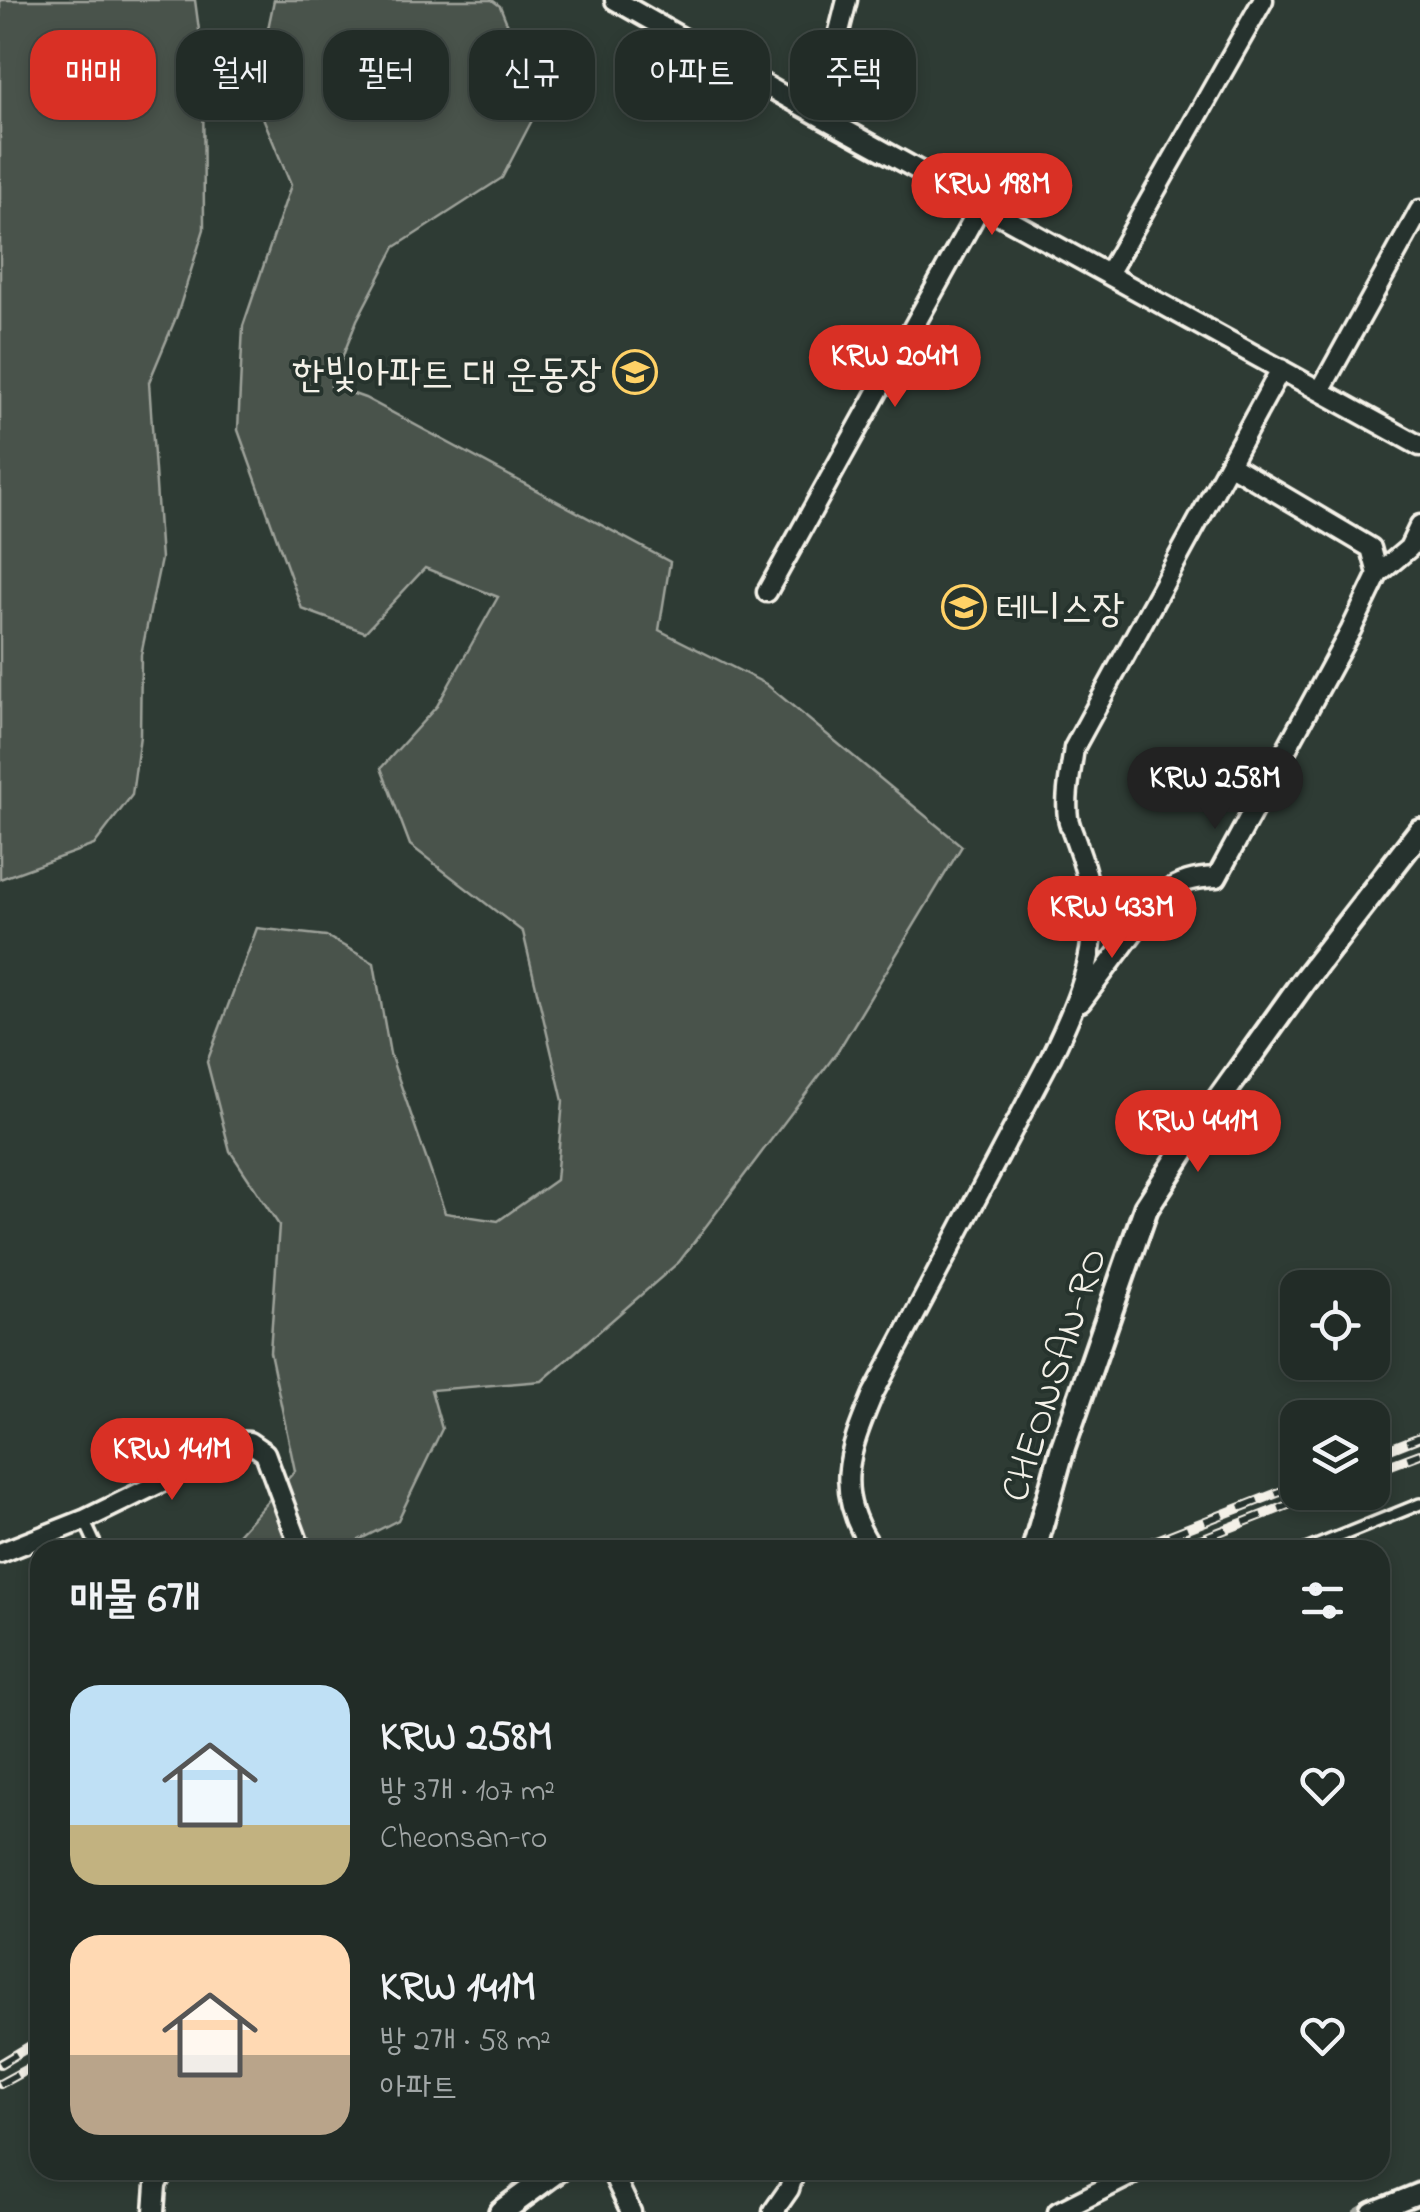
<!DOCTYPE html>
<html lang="ko">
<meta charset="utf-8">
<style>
body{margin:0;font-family:"Indie Flower","Poor Story",sans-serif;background:#2a342f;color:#f1f3f6;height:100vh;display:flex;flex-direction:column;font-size:38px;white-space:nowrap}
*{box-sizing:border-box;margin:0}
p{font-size:32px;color:#a2a7a7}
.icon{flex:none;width:55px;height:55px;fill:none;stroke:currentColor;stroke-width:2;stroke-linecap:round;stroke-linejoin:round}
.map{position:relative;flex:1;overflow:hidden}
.side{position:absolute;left:30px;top:1540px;width:1360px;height:640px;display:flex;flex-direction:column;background:#222c27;border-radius:30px;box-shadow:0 5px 15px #0003,0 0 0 2px #3f4844}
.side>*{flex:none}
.guide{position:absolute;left:30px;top:30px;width:1360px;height:90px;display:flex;gap:20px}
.fabs{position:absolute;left:1280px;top:1270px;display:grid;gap:20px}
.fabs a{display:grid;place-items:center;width:110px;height:110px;border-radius:20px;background:#222c27;box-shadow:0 5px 15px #0003,0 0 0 2px #3f4844;font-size:50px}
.price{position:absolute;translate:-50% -85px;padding:0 22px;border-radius:35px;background:#d93025;color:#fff;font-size:32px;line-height:65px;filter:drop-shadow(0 2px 5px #0008)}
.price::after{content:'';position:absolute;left:50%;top:60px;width:30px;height:22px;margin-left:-15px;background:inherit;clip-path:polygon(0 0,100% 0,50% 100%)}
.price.active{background:#222;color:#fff}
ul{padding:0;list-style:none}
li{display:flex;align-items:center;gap:30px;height:250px;padding:0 40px}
li span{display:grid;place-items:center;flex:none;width:280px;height:200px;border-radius:30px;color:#555}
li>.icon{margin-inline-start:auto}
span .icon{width:120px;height:120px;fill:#fffc;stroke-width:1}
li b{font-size:42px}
h2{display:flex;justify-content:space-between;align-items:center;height:120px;padding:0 40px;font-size:42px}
.chip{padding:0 35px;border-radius:30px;background:#222c27;box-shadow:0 5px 15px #0003,0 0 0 2px #3f4844;font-size:35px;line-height:90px}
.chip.active{background:#d93025;color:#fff}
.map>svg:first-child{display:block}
</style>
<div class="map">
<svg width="1420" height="2212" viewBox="0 0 1420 2212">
<rect width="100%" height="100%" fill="#2e3b34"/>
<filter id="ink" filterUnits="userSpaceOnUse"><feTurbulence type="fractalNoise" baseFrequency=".01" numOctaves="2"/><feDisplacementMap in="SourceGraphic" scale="20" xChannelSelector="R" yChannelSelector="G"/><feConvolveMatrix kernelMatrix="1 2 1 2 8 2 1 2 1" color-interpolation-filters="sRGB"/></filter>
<g filter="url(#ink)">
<!-- green -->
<path fill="#48524c" stroke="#9ea29a" stroke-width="2.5" d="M 0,0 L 195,0 L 203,60 L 204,229 L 177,315 L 149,382 L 161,559 L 141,655 L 140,736 L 132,795 L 94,845 L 0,879 Z
M 274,0 L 492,0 L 500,6 L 540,105 L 502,178 L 395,247 L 357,320 L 331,386 L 365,398 L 670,562 L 659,630 L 766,684 L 962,846 L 838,1051 L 679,1262 L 542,1381 L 431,1390 L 442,1429 L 398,1520 L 339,1550 L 224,1550 L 295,1471 L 270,1352 L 279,1225 L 230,1151 L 207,1062 L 257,928 L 326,936 L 374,963 L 390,1054 L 445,1213 L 498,1221 L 556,1180 L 563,1101 L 523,932 L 410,845 L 381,768 L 437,706 L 498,597 L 425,568 L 365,632 L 302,609 L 238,430 L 243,326 L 291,185 L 254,96 Z"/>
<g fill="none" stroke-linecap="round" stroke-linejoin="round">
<!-- stream -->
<path stroke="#a4a8a0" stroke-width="6" d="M 1356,2212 L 1372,2202 L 1420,2182"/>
<!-- service casing -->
<g stroke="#f4f1e8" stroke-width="16">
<path id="service" d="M 84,1520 L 98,1550
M 1306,1550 L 1420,1504"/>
</g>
<!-- minor casing -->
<g stroke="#f4f1e8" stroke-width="25">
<path id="minor" d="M 615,0 L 818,115 L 1420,446
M 818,115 L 847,0
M 1108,274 L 1263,0
M 1320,391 L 1420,210
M 1229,464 L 1371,548 L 1378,574
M 767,592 L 981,205
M 1081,1002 L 1161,895 C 1180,881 1194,878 1217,877 L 1351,630 L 1378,574 L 1409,548 L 1420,525
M 873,1550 C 833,1492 848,1454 873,1394 L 1051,1057 C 1074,1009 1099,956 1091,901 C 1089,883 1084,864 1078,848 C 1075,838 1070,828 1068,818 C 1065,795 1071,771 1074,748 L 1281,369
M 0,1553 L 84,1520 L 162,1482 L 206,1451 L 231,1441 L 249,1442 L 265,1453 L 301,1550
M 611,2170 L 631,2212
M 154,2212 L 156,2185 L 164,2170
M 773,2212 L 789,2189 L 795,2170
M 1058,2212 L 1141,2170
M 1372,2212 L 1420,2193"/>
</g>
<!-- tertiary casing -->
<g stroke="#f4f1e8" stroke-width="30">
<path id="tertiary" d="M 1034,1550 L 1063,1447 L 1146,1208 L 1190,1140 L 1303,982 L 1420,831
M 501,2212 L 558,2170"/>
</g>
<!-- service -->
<use href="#service" stroke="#26332d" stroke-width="9"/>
<!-- minor -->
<use href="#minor" stroke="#26332d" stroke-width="18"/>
<!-- tertiary -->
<use href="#tertiary" stroke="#26332d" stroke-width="22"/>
<!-- rail casing -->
<g stroke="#f4f1e8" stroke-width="10">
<path id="rail" d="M 1372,1456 L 1420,1437
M 1372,1472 L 1420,1454
M 1134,1549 L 1298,1485
M 1173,1550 L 1321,1492
M 0,2064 L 40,2040
M 0,2084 L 40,2062"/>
</g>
<!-- rail -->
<use href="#rail" stroke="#26332d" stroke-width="6" stroke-dasharray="19" stroke-linecap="butt"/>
</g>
</g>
<!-- icons -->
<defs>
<g id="school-ring" transform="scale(2.25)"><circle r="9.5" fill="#26332d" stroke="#ffd166" stroke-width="1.5"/><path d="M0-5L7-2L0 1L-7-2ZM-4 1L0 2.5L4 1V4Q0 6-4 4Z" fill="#ffd166"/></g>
</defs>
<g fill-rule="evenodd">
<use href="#school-ring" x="635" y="372"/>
<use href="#school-ring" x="964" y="607"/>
</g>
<g text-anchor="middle" stroke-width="8" stroke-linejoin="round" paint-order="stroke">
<!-- poi labels -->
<g font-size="40" fill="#f4f1e8" stroke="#26332d" text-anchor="end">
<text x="602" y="386">한빛아파트 대 운동장</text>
<text x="996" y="621" text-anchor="start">테니스장</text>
</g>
<!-- street labels -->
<g font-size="40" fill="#f4f1e8" stroke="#26332d">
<text transform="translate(1052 1374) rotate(-72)" y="14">CHEONSAN-RO</text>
</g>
</g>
</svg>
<div class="fabs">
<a><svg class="icon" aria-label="locate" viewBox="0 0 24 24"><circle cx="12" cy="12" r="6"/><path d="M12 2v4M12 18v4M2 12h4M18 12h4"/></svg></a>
<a><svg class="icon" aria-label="layers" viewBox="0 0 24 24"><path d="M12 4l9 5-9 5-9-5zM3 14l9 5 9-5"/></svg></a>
</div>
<b class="price" style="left:992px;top:238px">KRW 198M</b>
<b class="price" style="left:895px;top:410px">KRW 204M</b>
<b class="price active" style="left:1215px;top:832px">KRW 258M</b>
<b class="price" style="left:1112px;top:961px">KRW 433M</b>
<b class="price" style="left:1198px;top:1175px">KRW 441M</b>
<b class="price" style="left:172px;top:1503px">KRW 141M</b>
<div class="guide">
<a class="chip active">매매</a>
<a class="chip">월세</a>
<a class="chip">필터</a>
<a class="chip">신규</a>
<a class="chip">아파트</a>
<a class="chip">주택</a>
</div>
<section class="side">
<h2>매물 6개<svg class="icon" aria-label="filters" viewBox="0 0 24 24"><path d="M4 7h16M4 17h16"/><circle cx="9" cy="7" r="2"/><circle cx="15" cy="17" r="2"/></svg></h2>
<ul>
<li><span style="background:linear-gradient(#bfe0f5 70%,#c2b280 0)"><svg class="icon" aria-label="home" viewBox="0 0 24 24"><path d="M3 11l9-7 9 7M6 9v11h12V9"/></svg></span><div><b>KRW 258M</b><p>방 3개 · 107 m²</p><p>Cheonsan-ro</p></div><svg class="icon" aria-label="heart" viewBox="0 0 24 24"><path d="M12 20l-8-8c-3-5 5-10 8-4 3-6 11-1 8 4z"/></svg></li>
<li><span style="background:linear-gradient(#ffd9b3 60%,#b9a48a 0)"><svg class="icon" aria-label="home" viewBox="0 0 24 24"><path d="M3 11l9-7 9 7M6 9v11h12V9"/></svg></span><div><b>KRW 141M</b><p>방 2개 · 58 m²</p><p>아파트</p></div><svg class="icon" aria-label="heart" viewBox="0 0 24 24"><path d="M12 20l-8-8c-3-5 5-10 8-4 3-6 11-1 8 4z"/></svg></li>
</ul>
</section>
</div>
